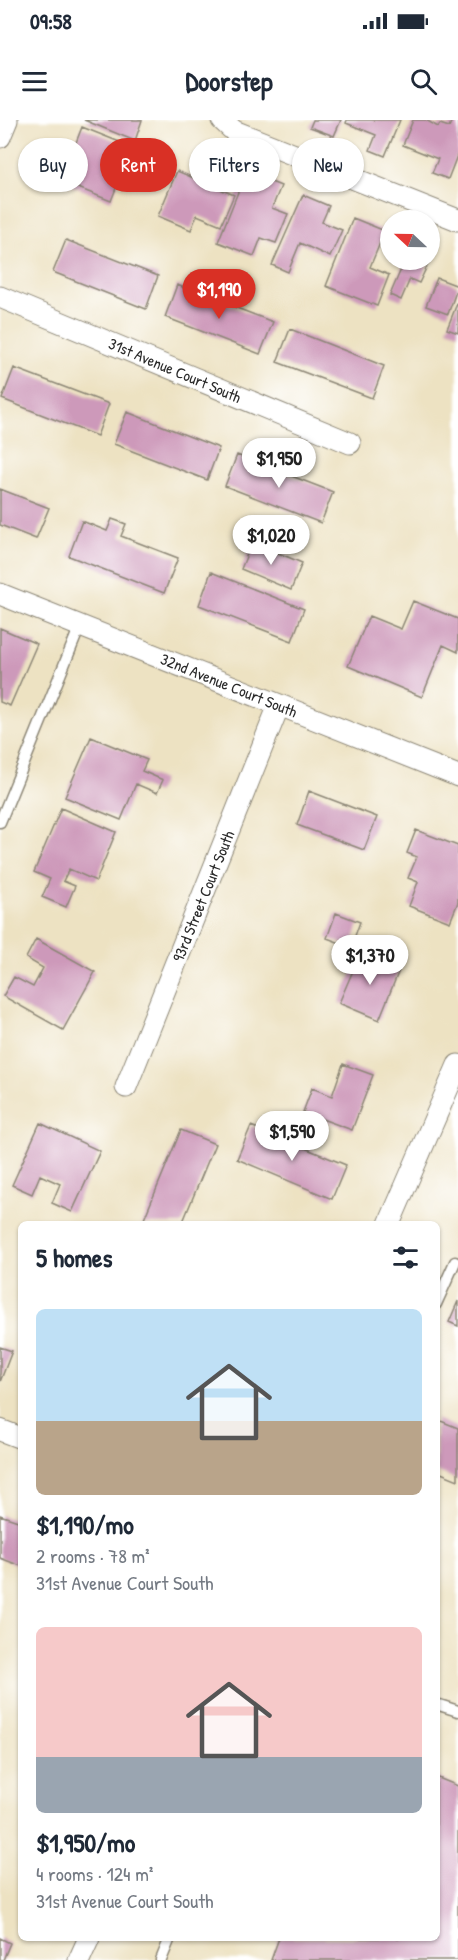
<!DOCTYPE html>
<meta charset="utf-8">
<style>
body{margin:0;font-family:"Patrick Hand",sans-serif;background:#f6f6f7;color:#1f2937;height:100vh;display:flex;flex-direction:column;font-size:22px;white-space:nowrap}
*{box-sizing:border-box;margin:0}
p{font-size:20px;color:#747a83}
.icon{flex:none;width:33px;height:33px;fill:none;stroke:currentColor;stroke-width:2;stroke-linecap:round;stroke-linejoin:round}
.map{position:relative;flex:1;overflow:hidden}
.panel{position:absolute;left:18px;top:1101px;width:422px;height:720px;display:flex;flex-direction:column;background:#fff;border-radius:9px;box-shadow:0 2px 4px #0004}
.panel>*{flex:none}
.top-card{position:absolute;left:18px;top:18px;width:423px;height:54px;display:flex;gap:12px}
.needle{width:39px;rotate:292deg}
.tools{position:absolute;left:380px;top:90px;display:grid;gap:12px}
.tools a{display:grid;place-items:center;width:60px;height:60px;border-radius:50%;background:#fff;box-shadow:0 2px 4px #0004;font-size:30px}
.price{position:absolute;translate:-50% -51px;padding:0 14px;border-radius:21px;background:#fff;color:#222;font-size:20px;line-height:39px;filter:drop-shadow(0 2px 3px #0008)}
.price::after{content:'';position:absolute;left:50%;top:36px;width:18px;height:14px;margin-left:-9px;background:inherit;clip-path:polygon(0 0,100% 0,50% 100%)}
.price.current{background:#d93025;color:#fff}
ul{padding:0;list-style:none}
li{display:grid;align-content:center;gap:12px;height:318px;padding:0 18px}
li span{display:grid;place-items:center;height:186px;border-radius:9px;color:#555}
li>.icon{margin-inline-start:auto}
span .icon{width:108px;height:108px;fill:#fffc;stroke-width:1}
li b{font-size:26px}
h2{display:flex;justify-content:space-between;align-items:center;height:72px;padding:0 18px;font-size:26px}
.pill{padding:0 21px;border-radius:27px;background:#fff;box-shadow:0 2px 4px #0004;font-size:21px;line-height:54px}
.pill.current{background:#d93025;color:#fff}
.status{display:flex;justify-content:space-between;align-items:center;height:42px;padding:0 30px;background:#fff;direction:ltr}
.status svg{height:16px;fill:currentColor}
header{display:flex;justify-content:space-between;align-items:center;height:78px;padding:0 18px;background:#fff;font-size:27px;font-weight:800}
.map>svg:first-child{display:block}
</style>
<div class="status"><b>09:58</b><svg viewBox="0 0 49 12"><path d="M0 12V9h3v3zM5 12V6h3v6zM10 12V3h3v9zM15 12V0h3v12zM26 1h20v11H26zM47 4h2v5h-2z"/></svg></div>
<header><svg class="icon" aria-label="menu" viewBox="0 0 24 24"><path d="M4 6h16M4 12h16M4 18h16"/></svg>Doorstep<svg class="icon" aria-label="search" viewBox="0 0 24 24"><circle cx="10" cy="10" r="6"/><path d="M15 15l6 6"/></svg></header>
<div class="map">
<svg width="458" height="1840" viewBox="0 0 458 1840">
<rect width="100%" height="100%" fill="#fff"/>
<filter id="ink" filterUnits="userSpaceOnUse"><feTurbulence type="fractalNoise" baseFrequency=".0167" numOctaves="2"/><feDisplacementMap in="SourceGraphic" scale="12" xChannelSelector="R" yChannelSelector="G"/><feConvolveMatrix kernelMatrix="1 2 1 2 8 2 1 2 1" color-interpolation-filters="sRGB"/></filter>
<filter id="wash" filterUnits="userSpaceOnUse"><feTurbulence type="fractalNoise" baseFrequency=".008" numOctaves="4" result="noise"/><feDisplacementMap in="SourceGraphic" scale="24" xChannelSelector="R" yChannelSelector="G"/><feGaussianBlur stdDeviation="1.35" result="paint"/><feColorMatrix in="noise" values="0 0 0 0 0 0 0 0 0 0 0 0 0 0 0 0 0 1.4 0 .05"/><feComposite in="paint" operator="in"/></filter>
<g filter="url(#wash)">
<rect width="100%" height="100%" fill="#ede2c2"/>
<g id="blocks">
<!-- building -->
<path fill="#cd99ba" d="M 84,0 L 142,0 L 135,21 Z
M 313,0 L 341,0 L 334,16 L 310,7 Z
M 347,0 L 400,0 L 385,36 L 370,30 L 376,15 L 346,3 Z
M 413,0 L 426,0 L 438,7 L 440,4 L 449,7 L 452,0 L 458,0 L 458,33 L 448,59 L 432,53 L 438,39 L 403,25 Z
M 82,7 L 132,27 L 111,81 L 53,58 L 64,30 L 72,33 Z
M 177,51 L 234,75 L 221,105 L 197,95 L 191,110 L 158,96 Z
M 246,52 L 281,66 L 272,88 L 288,94 L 276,123 L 261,118 L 254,136 L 218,122 Z
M 303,75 L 329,86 L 322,102 L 342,110 L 330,137 L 300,123 L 288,152 L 272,145 Z
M 353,98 L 385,111 L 370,147 L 389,155 L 377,186 L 326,166 Z
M 66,120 L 158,156 L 146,189 L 53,152 Z
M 405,140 L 430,140 L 419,163 L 410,159 L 401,180 L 390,175 Z
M 437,158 L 458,166 L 448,194 L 426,186 Z
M 177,165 L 273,202 L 260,234 L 165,197 Z
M 458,181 L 458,213 L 447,209 Z
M 290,209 L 384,246 L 372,278 L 277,242 Z
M 14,248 L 109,284 L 97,316 L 2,279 Z
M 127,292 L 219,328 L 207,360 L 114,324 Z
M 237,335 L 333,372 L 321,403 L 225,366 Z
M 0,369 L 49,388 L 36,419 L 0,405 Z
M 112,399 L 126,404 L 121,416 L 178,438 L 164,473 L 69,436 L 82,401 L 107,411 Z
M 252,422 L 302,443 L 291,470 L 241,449 Z
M 211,452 L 304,489 L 292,521 L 199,485 Z
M 413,481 L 458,499 L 458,532 L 443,525 L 422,577 L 348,546 L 369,496 L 401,509 Z
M 0,508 L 37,524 L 10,586 L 0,582 Z
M 91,617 L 147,640 L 142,651 L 163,660 L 157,673 L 136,664 L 121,700 L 65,677 Z
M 309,671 L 377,697 L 364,730 L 297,705 Z
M 61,688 L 116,712 L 96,761 L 69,749 L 63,761 L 75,766 L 66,787 L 42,777 L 50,759 L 34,752 Z
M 416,710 L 458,726 L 458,782 L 450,802 L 409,786 L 418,762 L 408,758 L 417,737 L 407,733 Z
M 336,793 L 360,802 L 351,827 L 327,818 Z
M 36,819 L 95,852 L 63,910 L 3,876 L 14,857 L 33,867 L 43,848 L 26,838 Z
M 361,832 L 400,848 L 379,900 L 339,883 Z
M 343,944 L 373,955 L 352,1010 L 303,992 L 312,968 L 332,976 Z
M 40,1003 L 100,1031 L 72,1092 L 52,1083 L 60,1064 L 40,1055 L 32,1074 L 12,1065 Z
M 251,1006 L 346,1045 L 332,1079 L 237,1039 Z
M 181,1010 L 215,1024 L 182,1104 L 142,1104 Z
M 458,1181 L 458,1206 L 449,1202 Z
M 0,1227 L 12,1231 L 0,1262 Z
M 436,1299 L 458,1308 L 458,1360 L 436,1351 Z
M 0,1395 L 21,1402 L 21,1446 L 0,1438 Z
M 436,1657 L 458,1666 L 458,1840 L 271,1840 L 279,1818 L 436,1818 Z
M 0,1818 L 10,1823 L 3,1840 L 0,1840 Z"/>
</g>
</g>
<g filter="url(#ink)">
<use href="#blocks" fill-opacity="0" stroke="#8c8676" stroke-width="1.5"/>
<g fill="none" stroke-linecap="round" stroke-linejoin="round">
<!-- lane casing -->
<g stroke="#8c8676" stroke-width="13">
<path id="lane" d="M 0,702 L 80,506
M 436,1184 L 455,1142
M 436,1584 L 458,1591
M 161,1840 L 170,1818"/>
</g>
<!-- street casing -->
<g stroke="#8c8676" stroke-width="23">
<path id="street" d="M 222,0 L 234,11 L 458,100
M 0,17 L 7,0
M 0,177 L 350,323
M 0,474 L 458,656
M 126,967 L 279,585
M 389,1104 L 458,945
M 0,1310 L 21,1318
M 79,1840 L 89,1818"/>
</g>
<!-- lane -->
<use href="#lane" stroke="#fff" stroke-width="10"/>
<!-- street -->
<use href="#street" stroke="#fff" stroke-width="21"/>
</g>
</g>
<g text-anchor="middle" stroke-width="4.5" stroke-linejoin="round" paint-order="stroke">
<!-- street labels -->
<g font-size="16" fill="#2b2b2b" stroke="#fff">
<text transform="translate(175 250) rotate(23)" y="6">31st Avenue Court South</text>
<text transform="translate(229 565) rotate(22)" y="6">32nd Avenue Court South</text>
<text transform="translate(203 776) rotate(-68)" y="6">93rd Street Court South</text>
</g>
</g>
</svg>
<div class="tools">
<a><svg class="needle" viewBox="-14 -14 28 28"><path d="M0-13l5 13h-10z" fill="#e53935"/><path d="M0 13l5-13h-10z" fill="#747a83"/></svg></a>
</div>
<b class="price current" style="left:219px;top:200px">$1,190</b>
<b class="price" style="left:279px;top:369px">$1,950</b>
<b class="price" style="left:271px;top:446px">$1,020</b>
<b class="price" style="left:370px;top:866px">$1,370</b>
<b class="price" style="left:292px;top:1042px">$1,590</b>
<div class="top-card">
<a class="pill">Buy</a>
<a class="pill current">Rent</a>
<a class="pill">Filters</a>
<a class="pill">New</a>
</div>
<section class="panel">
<h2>5 homes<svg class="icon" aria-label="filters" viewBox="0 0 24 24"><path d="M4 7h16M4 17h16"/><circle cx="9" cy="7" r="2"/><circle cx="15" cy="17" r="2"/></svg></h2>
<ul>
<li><span style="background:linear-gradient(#bfe0f5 60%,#b9a48a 0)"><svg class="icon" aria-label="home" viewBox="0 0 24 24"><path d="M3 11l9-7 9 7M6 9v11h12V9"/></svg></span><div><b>$1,190/mo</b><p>2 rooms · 78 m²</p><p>31st Avenue Court South</p></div></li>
<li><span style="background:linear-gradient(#f6c9c9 70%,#9aa5b1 0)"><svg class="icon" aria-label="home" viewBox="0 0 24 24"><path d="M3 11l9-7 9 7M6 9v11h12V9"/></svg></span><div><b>$1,950/mo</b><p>4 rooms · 124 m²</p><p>31st Avenue Court South</p></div></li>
</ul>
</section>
</div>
